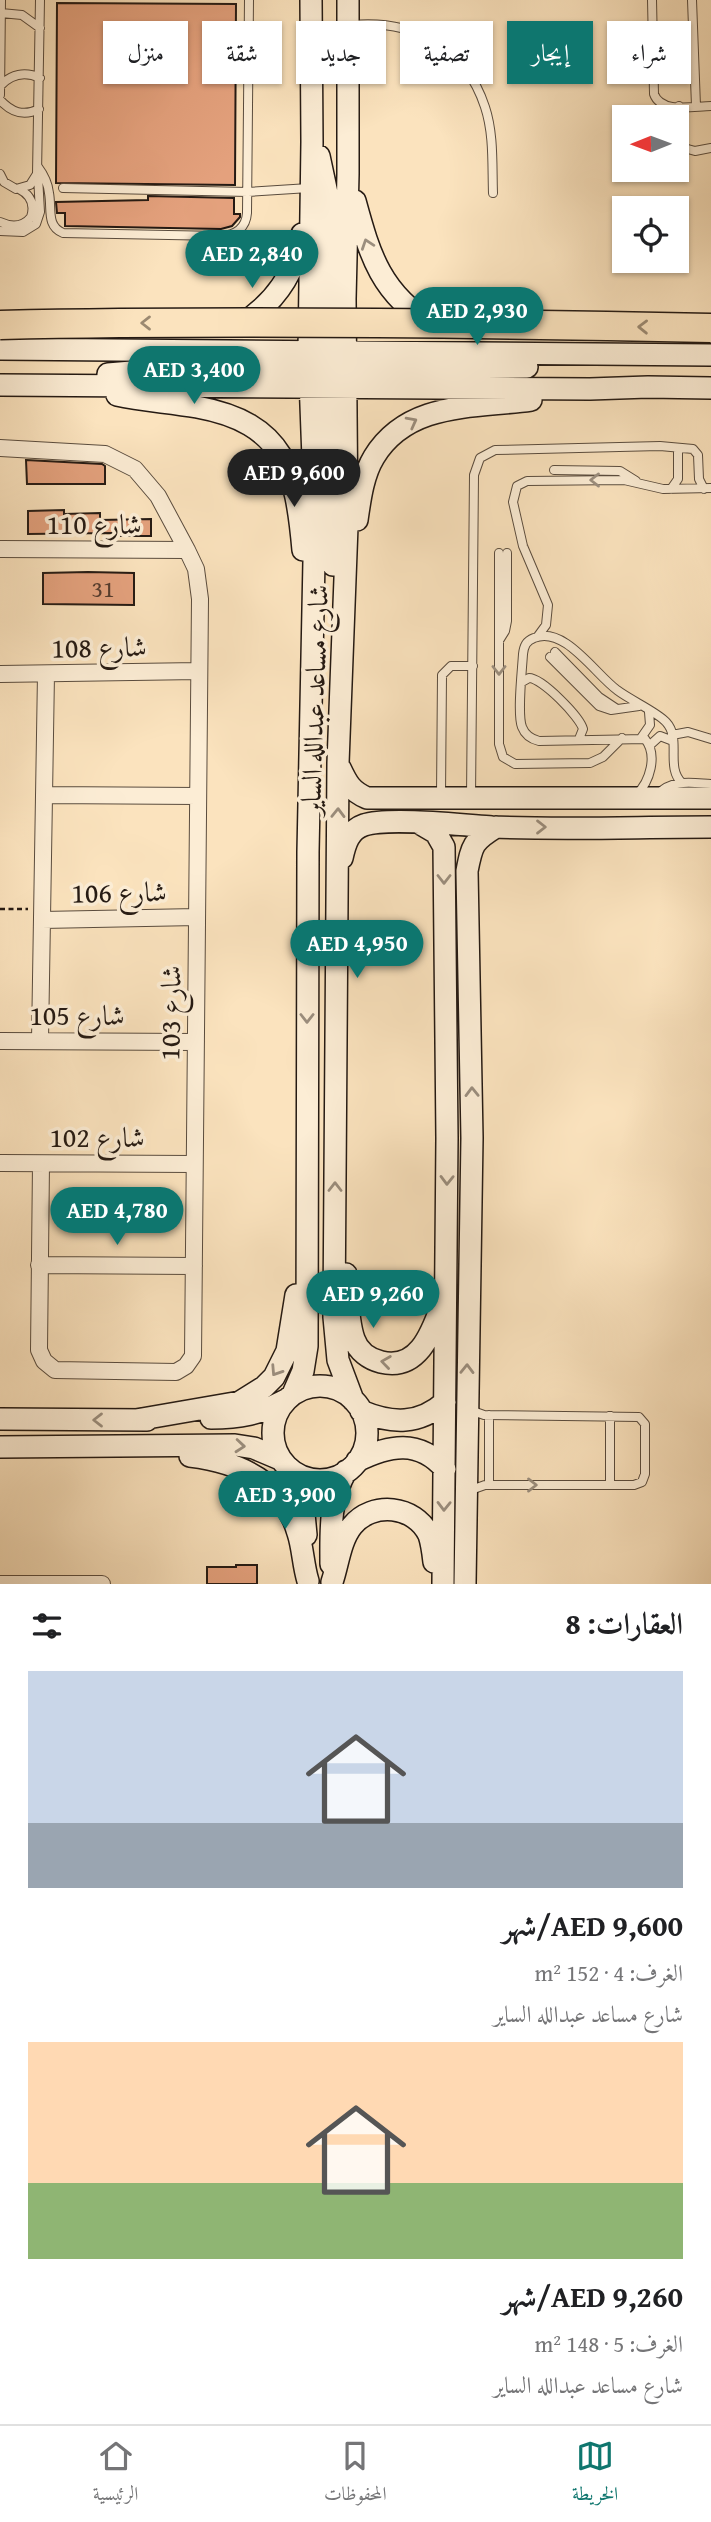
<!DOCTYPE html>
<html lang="ar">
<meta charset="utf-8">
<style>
body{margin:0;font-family:"Gentium Book Plus",Amiri,serif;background:#f6f6f6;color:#202124;direction:rtl;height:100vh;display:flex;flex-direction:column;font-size:26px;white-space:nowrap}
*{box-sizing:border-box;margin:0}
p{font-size:23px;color:#757577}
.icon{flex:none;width:38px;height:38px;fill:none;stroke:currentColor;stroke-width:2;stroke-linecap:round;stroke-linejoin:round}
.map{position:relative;height:1584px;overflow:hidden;direction:ltr}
.drawer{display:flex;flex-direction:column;background:#fff;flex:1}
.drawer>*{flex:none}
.hud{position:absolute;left:21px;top:21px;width:670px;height:63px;direction:rtl;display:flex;gap:14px}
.needle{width:46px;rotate:269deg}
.controls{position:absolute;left:612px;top:105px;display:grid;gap:14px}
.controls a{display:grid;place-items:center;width:77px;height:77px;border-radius:0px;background:#fff;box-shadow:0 2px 5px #0004;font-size:35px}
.price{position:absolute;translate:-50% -60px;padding:0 16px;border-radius:24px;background:#0f766e;color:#fff;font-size:23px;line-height:46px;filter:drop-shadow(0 2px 4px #0008)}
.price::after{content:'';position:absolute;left:50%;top:42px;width:21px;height:16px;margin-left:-10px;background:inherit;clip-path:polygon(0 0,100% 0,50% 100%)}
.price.selected{background:#222;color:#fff}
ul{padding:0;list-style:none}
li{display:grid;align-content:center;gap:14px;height:371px;padding:0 28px}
li span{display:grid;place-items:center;height:217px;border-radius:0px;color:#555}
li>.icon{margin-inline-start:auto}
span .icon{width:126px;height:126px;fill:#fffc;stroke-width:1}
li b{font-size:30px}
h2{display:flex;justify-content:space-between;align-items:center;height:84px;padding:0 28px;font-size:30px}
.pill{padding:0 24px;border-radius:0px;background:#fff;box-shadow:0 2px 5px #0004;font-size:24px;line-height:63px}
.pill.selected{background:#0f766e;color:#fff}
.tab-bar{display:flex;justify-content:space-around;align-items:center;height:98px;border-top:2px solid #e0e0e0;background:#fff;font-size:19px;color:#757577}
.tab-bar a{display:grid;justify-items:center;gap:4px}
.tab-bar .selected{color:#0f766e}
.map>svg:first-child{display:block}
</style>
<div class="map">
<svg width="711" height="1584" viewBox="0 0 711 1584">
<rect width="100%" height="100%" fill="#fbe3be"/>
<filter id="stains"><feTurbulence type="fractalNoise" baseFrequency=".00286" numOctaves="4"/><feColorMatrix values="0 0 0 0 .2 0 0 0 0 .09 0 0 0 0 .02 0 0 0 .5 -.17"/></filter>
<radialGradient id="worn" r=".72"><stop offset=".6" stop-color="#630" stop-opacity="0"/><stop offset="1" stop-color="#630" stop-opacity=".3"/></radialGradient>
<!-- building -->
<path fill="#e4a17d" stroke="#251a13" stroke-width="2" d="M 57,3 L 236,4 L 235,185 L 56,183 Z
M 148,196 L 234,198 L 234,214 L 240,214 L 240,217 L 232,226 L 221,229 L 65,226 L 65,213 L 57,213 L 56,202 L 148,200 Z
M 26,460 L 102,464 L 105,466 L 105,484 L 27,484 Z
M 64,510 L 64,514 L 100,513 L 100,520 L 151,519 L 151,536 L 112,536 L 112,533 L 28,534 L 28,511 Z
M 88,572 L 134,573 L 134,605 L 43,604 L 43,573 Z
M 236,1565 L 257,1565 L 257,1584 L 207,1584 L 207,1567 L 236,1567 Z"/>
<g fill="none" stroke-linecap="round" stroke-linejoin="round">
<!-- lane casing -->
<g stroke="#5a4c3e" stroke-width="10">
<path id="lane" d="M 652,0 L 654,94 C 661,114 694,106 711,106
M 692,0 L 696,106
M 1,13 L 22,15 L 40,28
M 351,25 C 412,19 465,46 485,107 C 494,134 492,165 493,193
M 0,86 C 11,74 25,71 40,78
M 0,95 L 1,0
M 0,100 C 11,112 23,117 39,109
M 679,106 L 681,146
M 677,146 L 695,151 L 711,148
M 38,167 C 44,175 48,183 49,193 C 52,209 46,226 63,233 L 221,236 C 236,235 246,228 247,213 L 249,0
M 0,174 L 4,182 L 16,189 L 30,185 L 37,174 L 40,0
M 63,188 L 248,192 L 309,188
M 0,222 C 11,227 23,227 31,217 C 35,205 31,195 19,189
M 0,231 L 23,232 L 36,224 L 40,212 L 38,176
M 554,470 L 620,471 L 636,481
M 671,489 L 678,479 L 678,448
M 499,553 L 499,744 L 503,757 L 515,764 L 590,763 L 603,757 L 622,738
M 538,636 L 546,625 L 548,605 L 523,546 L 513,502 L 517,486 L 527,481 L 624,480 L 663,489 L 711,488
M 500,639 L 505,631 L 507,621 L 507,553
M 555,652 L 599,697 L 617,709
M 550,657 L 599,706 L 611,710 L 639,706
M 522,682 L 529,678 C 542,678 580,717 583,729 L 579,739
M 672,735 L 688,732 L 711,739
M 641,738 L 650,725 L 649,712
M 650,745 L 660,736 L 673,741
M 658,794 C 672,779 692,783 711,784
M 441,795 L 442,675 L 451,666 L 473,666
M 636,795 C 650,782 658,755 645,739 L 539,741 C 531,739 525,735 522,727 C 517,714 522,671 523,654 C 524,646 526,641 534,638 C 564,625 595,674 617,690 C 630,700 657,712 666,722 C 682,739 665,767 682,783
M 471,797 L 474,475 L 480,458 L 495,450 L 660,446 L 693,449 L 698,455 L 699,479 L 704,489
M 610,1416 L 610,1485
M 489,1485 L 489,1415
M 468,1491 L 485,1485 L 634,1485 L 642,1482 L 645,1474 L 645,1424 L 639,1417 L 484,1415 L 470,1410"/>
</g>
<!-- street casing -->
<g stroke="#5a4c3e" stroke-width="18">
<path id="street" d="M 0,448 L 105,454 L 135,469 L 158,496 L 187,550 L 196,569 L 200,599 L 193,1356 L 186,1366 L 176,1372 L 55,1370 L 44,1361 L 39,1350 L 41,1164
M 0,549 L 187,550
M 0,674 L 198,671
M 44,795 L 198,796
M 42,920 L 197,917
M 40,1040 L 46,674
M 0,1041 L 196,1042
M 0,1163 L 194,1164
M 39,1265 L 194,1266
M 0,1584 L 102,1584"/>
</g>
<!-- secondary casing -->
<g stroke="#251a13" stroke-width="24">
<path id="secondary" d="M 348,0 L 348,174 L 345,299 L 347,526 L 338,763 L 334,1317 L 338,1360 L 353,1400
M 319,156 L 328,198 L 327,337
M 355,201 C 370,256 381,294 434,326
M 240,325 C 275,303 295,274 302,234
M 0,349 L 711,355
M 332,372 L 346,369 L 527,367
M 108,374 L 167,369 L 310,369 L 324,365
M 324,374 L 328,387 L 333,565
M 0,385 L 590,389 L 648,387 L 711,388
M 117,395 C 143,401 170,402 197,407 C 285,423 296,471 303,550
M 357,520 C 360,499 363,475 374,457 C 408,401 475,408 531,400
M 340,768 C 347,783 351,791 367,798 L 711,798
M 419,823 L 436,833 L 444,847 L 447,1138 L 443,1584
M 342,858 C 345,844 349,830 364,825 C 388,817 463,825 492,827 C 565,830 638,827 711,827
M 346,1274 C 348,1295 347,1319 354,1339 C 358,1351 369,1359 381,1362 C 417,1371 431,1335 441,1307
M273 1433a47 47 0 1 1 94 0a47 47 0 1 1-94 0Z
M 293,1394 L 303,1371 L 307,1346 L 308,852 L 315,512 L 309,352 L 312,142 L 311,0
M 361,1411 C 392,1424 419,1425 445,1402
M 211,1418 C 239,1418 261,1414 286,1400
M 0,1419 L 147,1420
M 136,1420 L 240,1402 L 264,1387 L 274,1377 L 287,1351 L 296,1295
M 0,1447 L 235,1445 L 254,1448 L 280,1459
M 190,1456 C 239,1462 283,1481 298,1533 C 303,1548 303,1565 308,1581
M 357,1461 C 389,1445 419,1439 445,1469
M 293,1472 L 303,1503 L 306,1535
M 331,1564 C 331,1531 329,1501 346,1471
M 332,1582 C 338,1565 340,1541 352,1526 C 372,1501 415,1505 429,1535 C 432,1544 433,1553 434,1562
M 465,1584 L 472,1138 L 467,871 C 472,845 473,841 496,827"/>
</g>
<!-- path -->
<path stroke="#251a13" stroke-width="2.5" stroke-dasharray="5 3.5" stroke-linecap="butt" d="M 0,909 L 28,909"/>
<!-- lane -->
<use href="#lane" stroke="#fcedd5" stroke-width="8"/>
<!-- street -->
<use href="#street" stroke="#fcedd5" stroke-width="16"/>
<!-- secondary -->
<use href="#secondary" stroke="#fcedd5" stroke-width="21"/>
<!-- highway-bridge casing -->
<g stroke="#251a13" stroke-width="31" stroke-linecap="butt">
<path id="highway-bridge" d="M 0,325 C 237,320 474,323 711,328"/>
</g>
<!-- highway-bridge -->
<use href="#highway-bridge" stroke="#fbe3be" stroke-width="28"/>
</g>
<!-- one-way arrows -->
<defs><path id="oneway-chevron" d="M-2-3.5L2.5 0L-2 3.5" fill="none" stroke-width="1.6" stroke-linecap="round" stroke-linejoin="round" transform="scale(1.75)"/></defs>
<g stroke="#9b8e7e">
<use href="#oneway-chevron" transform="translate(367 244) rotate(-109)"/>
<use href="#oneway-chevron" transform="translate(412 422) rotate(-28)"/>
<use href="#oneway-chevron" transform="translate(595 480) rotate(180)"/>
<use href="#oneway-chevron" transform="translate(499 670) rotate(90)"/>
<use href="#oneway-chevron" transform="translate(338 813) rotate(-89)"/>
<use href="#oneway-chevron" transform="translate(541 827)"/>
<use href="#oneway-chevron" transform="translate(444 879) rotate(90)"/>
<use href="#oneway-chevron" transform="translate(307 1018) rotate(90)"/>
<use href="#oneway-chevron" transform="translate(472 1092) rotate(-91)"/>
<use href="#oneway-chevron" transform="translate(447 1180) rotate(91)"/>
<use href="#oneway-chevron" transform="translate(335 1187) rotate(-90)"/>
<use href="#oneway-chevron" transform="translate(386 1362) rotate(-172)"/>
<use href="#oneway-chevron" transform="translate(467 1369) rotate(-89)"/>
<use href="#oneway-chevron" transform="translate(276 1371) rotate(123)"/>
<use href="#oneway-chevron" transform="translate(98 1420) rotate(-180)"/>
<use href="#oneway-chevron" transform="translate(240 1446) rotate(5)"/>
<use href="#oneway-chevron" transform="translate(532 1485)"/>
<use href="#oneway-chevron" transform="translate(444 1506) rotate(91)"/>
</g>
<g stroke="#9b8971">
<use href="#oneway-chevron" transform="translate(146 323) rotate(180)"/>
<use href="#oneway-chevron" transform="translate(643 327) rotate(-179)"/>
</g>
<g text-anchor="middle" stroke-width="7" stroke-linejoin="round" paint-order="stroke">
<!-- number labels -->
<g font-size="24" fill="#553c2e">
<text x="103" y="597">31</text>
</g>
<!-- street labels -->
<g font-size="28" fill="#251a13" stroke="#fcedd5">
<text x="94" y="534">شارع 110</text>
<text transform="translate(99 647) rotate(-1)" y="10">شارع 108</text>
<text transform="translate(314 700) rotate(-88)" y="10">شارع مساعد عبدالله الساير</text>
<text transform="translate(119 892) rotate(-1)" y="10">شارع 106</text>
<text transform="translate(170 1013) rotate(-89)" y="10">شارع 103</text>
<text x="77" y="1025">شارع 105</text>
<text x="97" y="1147">شارع 102</text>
</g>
</g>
<rect width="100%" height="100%" filter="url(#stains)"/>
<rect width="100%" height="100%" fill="url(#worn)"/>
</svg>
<div class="controls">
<a><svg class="needle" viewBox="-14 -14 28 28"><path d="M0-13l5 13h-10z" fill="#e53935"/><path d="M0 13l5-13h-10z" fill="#757577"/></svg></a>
<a><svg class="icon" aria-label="locate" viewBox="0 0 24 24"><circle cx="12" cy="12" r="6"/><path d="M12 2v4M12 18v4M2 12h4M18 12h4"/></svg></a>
</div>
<b class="price" style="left:252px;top:290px">AED 2,840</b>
<b class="price" style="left:477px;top:347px">AED 2,930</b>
<b class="price" style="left:194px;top:406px">AED 3,400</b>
<b class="price selected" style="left:294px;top:509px">AED 9,600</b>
<b class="price" style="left:357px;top:980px">AED 4,950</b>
<b class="price" style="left:117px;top:1247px">AED 4,780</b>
<b class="price" style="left:373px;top:1330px">AED 9,260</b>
<b class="price" style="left:285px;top:1531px">AED 3,900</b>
<div class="hud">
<a class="pill">شراء</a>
<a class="pill selected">إيجار</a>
<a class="pill">تصفية</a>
<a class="pill">جديد</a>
<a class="pill">شقة</a>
<a class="pill">منزل</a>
</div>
</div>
<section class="drawer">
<h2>العقارات: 8<svg class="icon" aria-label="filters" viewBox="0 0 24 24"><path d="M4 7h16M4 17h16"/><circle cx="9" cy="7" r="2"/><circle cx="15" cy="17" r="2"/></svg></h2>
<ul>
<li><span style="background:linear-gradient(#c9d6e8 70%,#9aa5b1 0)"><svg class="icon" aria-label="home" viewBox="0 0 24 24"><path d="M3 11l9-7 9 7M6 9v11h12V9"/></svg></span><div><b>AED 9,600/شهر</b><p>الغرف: 4 · 152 m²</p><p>شارع مساعد عبدالله الساير</p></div></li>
<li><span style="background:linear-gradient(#ffd9b3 65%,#8fb573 0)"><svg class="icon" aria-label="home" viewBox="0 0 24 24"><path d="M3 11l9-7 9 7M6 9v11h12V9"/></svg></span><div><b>AED 9,260/شهر</b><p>الغرف: 5 · 148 m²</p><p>شارع مساعد عبدالله الساير</p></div></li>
</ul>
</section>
<nav class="tab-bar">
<a class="selected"><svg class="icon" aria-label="map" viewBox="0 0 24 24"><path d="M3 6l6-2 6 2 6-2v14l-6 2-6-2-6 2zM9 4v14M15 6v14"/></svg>الخريطة</a>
<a><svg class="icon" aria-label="saved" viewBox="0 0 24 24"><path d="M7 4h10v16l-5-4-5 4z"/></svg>المحفوظات</a>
<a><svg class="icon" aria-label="home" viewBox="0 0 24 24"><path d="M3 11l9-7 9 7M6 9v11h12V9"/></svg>الرئيسية</a>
</nav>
